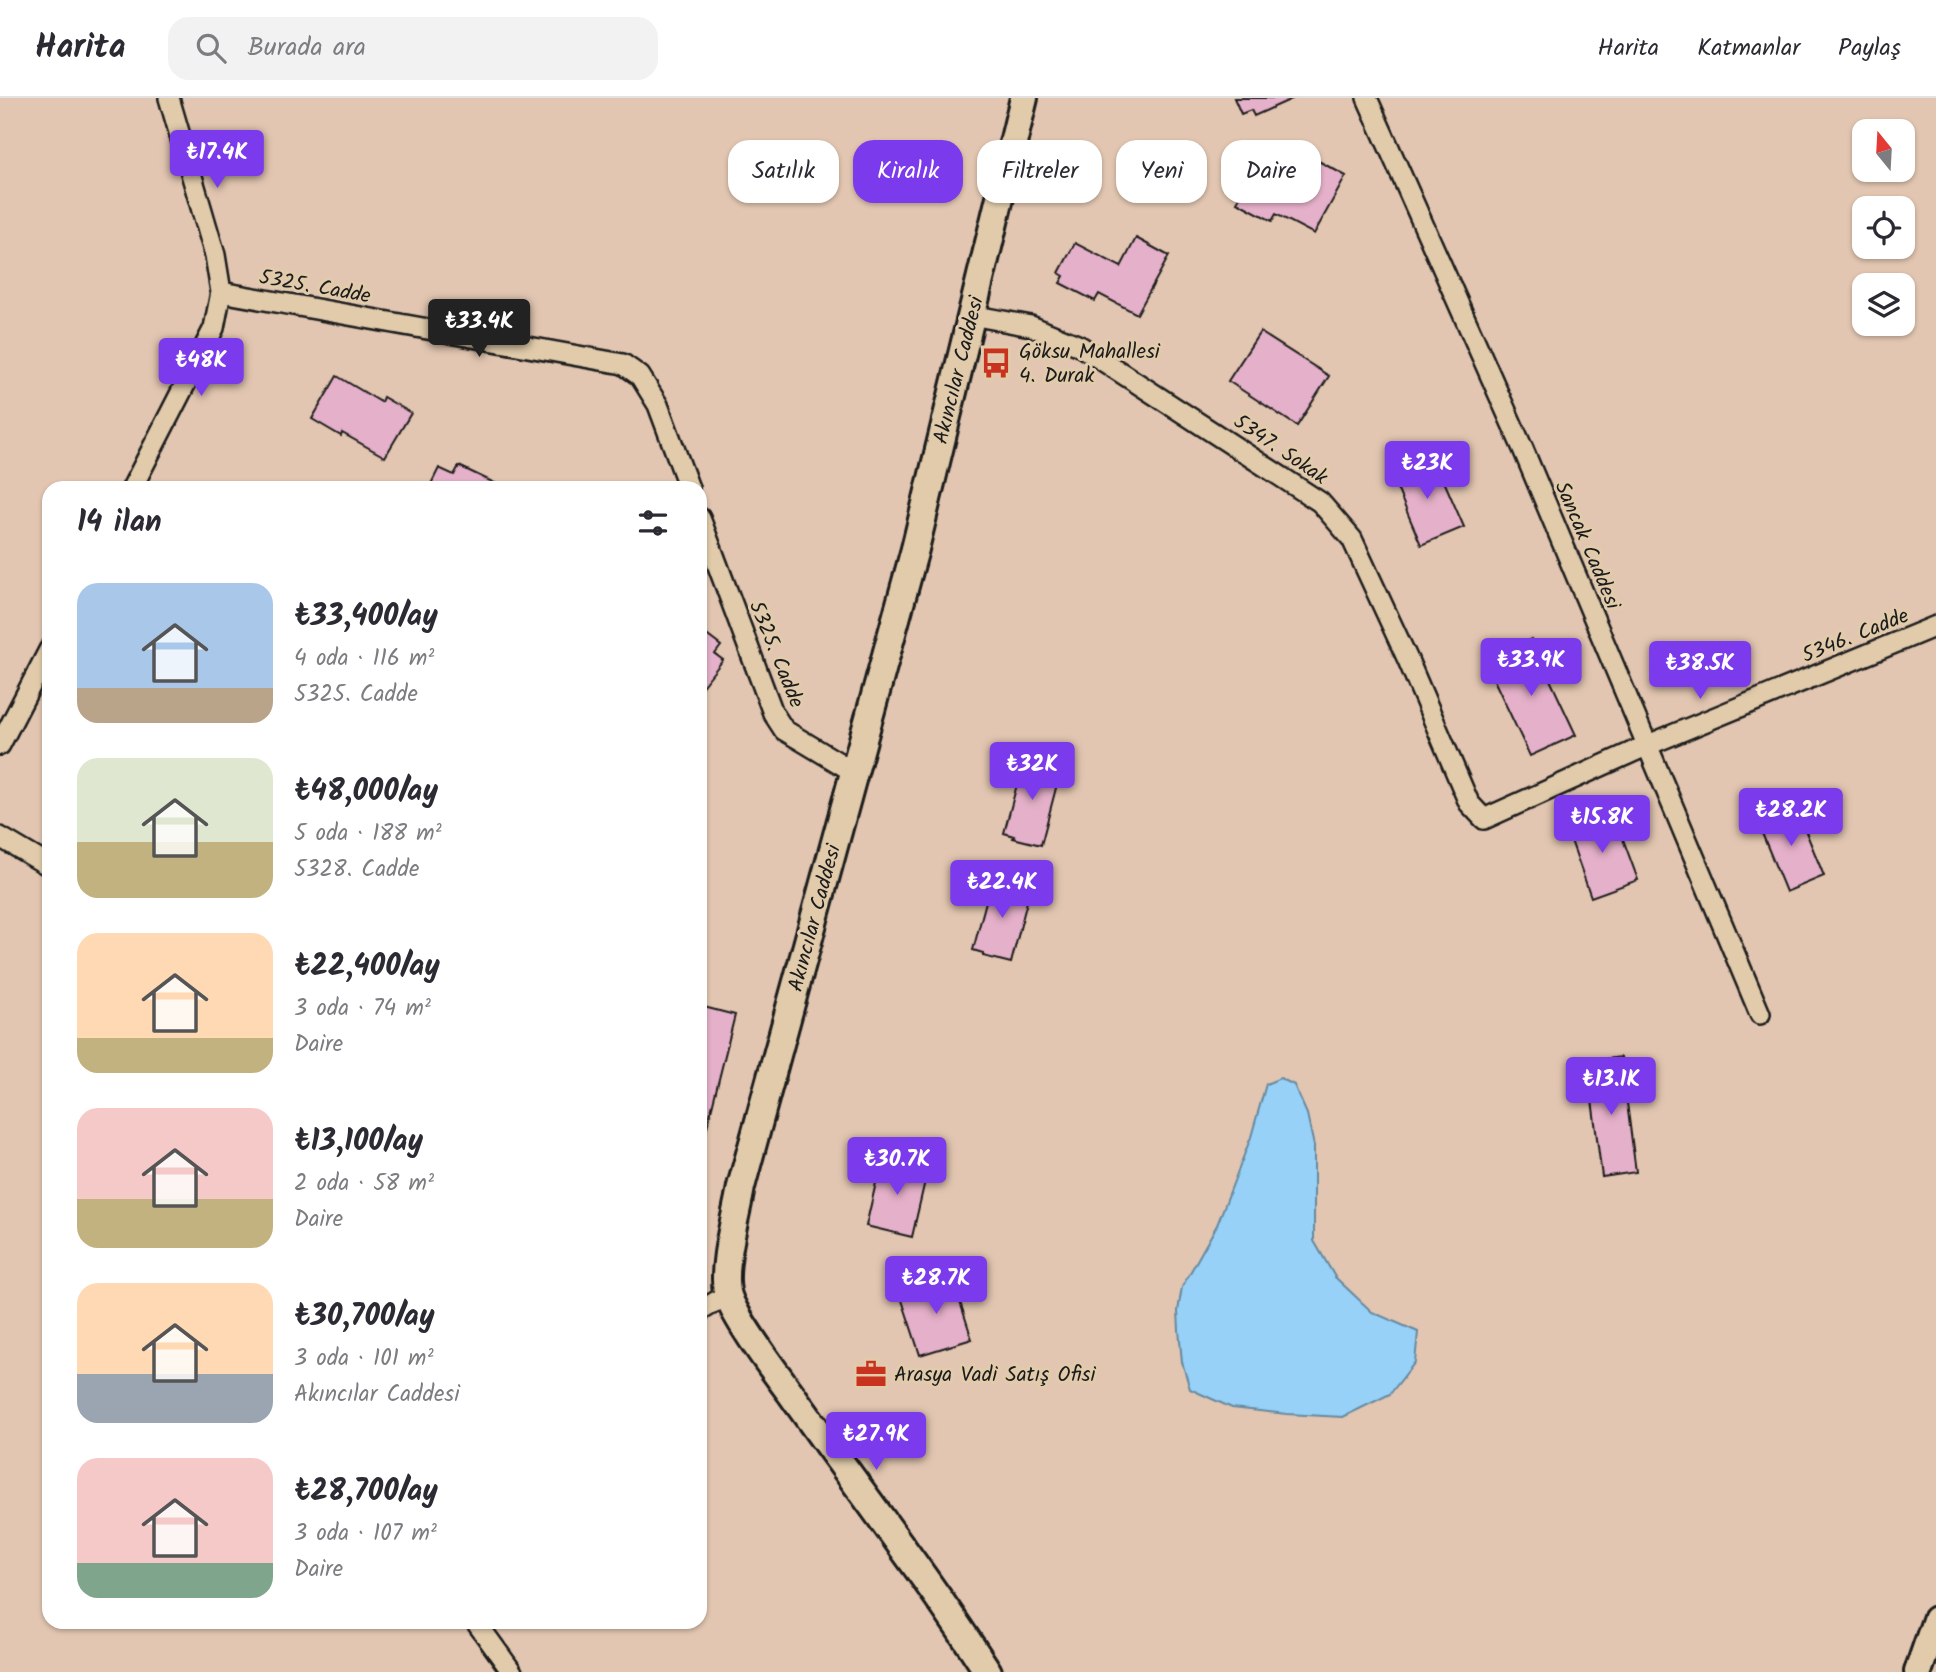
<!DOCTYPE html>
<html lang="tr">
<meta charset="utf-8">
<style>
body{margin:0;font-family:Kalam,sans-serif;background:#f2f2f3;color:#2b2b33;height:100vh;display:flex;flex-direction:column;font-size:26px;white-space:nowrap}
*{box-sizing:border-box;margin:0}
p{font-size:23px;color:#7c7c81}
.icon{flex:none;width:38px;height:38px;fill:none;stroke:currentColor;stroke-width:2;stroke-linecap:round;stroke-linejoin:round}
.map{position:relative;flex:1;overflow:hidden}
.details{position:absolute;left:42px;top:383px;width:665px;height:1148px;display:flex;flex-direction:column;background:#fff;border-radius:21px;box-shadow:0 2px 5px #0004}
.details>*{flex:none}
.top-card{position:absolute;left:728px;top:42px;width:665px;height:63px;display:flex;gap:14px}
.needle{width:46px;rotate:342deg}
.controls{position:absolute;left:1852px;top:21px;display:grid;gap:14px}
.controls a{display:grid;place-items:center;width:63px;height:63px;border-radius:14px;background:#fff;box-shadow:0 2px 5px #0004;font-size:35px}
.price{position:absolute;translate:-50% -60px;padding:0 16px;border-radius:7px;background:#7c3aed;color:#fff;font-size:23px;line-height:46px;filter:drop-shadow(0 2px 4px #0008)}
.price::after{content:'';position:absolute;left:50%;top:42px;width:21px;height:16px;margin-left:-10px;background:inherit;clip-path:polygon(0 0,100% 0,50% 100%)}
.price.current{background:#222;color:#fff}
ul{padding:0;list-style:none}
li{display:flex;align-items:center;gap:21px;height:175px;padding:0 35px}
li span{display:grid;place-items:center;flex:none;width:196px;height:140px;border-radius:21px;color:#555}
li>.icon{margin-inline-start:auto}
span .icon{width:84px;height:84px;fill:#fffc;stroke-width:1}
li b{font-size:30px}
h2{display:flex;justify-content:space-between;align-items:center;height:84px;padding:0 35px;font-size:30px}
.chip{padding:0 24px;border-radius:21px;background:#fff;box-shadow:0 2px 5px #0004;font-size:24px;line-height:63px}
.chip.current{background:#7c3aed;color:#fff}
header{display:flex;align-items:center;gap:42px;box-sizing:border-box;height:98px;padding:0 35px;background:#fff;border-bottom:2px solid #e1e1e2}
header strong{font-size:33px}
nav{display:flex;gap:38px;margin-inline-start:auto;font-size:24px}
.search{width:490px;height:63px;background:#f2f2f3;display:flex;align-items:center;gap:18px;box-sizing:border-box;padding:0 24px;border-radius:21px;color:#7c7c81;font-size:26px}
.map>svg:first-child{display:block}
</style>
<header>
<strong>Harita</strong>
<div class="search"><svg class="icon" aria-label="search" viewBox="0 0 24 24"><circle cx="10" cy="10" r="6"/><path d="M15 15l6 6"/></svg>Burada ara</div>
<nav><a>Harita</a><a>Katmanlar</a><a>Paylaş</a></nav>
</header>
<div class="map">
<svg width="1936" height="1574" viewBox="0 0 1936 1574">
<rect width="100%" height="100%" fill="#e2c6b1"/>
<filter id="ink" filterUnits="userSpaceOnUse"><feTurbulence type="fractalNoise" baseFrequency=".0143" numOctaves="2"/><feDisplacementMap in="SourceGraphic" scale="14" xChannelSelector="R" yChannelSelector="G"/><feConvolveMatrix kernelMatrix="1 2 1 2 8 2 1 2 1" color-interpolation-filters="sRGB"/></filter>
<g filter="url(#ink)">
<!-- water -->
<path fill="#97d1f7" stroke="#66899f" stroke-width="2" d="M 1280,980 L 1294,987 L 1307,1016 L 1314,1048 L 1314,1143 L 1335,1179 L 1372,1214 L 1418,1234 L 1415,1264 L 1390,1296 L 1343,1319 L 1287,1316 L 1232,1310 L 1190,1291 L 1182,1264 L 1179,1232 L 1178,1213 L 1182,1189 L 1217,1127 L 1251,1039 L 1266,986 Z"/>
<!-- building -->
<path fill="#e5b0c9" stroke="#1c1c1c" stroke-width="2" d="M 1234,0 L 1294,0 L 1254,18 L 1251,12 L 1241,16 Z
M 1313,60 L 1346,78 L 1314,136 L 1276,116 L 1272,123 L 1237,104 L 1241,97 L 1236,95 L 1252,65 L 1297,89 Z
M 1136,140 L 1169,158 L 1137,216 L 1099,196 L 1095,203 L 1060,185 L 1064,178 L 1059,175 L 1075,145 L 1121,169 Z
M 1260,234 L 1329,278 L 1297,328 L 1228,283 Z
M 337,278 L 381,304 L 383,299 L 411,315 L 385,359 L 342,335 L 341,338 L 312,321 Z
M 1433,358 L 1464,429 L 1421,447 L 1391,376 Z
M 459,368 L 505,390 L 429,390 L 439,370 L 454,377 Z
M 700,532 L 721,548 L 715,556 L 723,562 L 700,591 Z
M 1531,541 L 1576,637 L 1530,658 L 1485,563 Z
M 1023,664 L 1032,667 L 1033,664 L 1061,671 L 1041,747 L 1013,740 L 1014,738 L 1004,735 Z
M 1795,707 L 1824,778 L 1786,794 L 1757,723 Z
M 1613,714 L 1638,782 L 1591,799 L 1567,731 Z
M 992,781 L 1002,784 L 1002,781 L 1031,788 L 1011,865 L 983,858 L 983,855 L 973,852 Z
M 700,908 L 735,917 L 705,1037 L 700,1037 Z
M 1621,959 L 1636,1074 L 1602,1079 L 1587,963 Z
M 882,1059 L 928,1070 L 912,1139 L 866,1128 Z
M 952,1179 L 972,1241 L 920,1257 L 900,1196 Z"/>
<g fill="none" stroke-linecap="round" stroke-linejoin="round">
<!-- street casing -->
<g stroke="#1c1c1c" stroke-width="24">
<path id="street" d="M 1367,0 L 1523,351 L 1760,916
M 221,194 L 623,266 L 640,278 L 658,307 L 689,390
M 971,217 L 1031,228 L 1080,248 L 1320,404 L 1352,441 L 1408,562 L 1469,705 L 1484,721 L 1648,647 L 1936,528
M 132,390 L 214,230 L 221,194 L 215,157 L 169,0
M 700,420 L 773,615 L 784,632 L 854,674
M 0,647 L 49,552
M 0,739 L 49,768
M 700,1213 L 727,1197
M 476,1524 L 512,1574"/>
</g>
<!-- secondary casing -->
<g stroke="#1c1c1c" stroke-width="32">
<path id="secondary" d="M 988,1574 C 927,1479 857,1389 792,1297 C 777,1277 731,1215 727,1194 C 722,1165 736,1119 741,1089 L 915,451 L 1024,0
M 1918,1574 L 1936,1522"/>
</g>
<!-- street -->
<use href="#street" stroke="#e1cbab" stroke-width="19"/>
<!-- secondary -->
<use href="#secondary" stroke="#e1cbab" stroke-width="26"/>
</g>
</g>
<!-- icons -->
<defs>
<g id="bus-bare" transform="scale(2.415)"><path d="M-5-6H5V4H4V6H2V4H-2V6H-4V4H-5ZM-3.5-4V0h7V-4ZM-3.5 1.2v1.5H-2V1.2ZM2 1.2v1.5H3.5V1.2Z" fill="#c8321e" stroke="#e1cbab" stroke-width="2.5" paint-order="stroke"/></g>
<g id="office-bare" transform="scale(2.415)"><path d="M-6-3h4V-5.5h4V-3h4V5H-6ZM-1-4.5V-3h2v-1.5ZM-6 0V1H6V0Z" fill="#c8321e" stroke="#e1cbab" stroke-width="2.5" paint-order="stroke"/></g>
</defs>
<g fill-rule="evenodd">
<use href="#bus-bare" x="996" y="265"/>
<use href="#office-bare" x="871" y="1276"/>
</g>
<g text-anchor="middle" stroke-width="6" stroke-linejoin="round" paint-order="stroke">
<!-- street labels -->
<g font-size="21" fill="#1c1c1c" stroke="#e1cbab">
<text transform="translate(315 188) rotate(10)" y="7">5325. Cadde</text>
<text transform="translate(958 272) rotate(-76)" y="7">Akıncılar Caddesi</text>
<text transform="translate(1281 351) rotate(34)" y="7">5347. Sokak</text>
<text transform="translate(1588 447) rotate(67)" y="7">Sancak Caddesi</text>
<text transform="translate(1855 537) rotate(-22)" y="7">5346. Cadde</text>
<text transform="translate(777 556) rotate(68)" y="7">5325. Cadde</text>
<text transform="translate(814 820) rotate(-75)" y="7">Akıncılar Caddesi</text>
</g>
<!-- poi labels -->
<g font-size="21" fill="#1c1c1c" stroke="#e1cbab" text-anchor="start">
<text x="1019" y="260">Göksu Mahallesi<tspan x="1019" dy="24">4. Durak</tspan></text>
<text x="894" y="1283">Arasya Vadi Satış Ofisi</text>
</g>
</g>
</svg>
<div class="controls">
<a><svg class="needle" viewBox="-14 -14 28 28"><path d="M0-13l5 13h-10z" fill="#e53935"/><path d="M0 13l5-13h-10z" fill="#7c7c81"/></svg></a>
<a><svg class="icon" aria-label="locate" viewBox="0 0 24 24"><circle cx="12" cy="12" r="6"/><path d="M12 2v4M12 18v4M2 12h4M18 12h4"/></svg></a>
<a><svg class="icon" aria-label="layers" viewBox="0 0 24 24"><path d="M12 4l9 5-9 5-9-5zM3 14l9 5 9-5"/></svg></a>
</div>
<b class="price" style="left:217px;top:92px">₺17.4K</b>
<b class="price current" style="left:479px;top:261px">₺33.4K</b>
<b class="price" style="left:201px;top:300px">₺48K</b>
<b class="price" style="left:1427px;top:403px">₺23K</b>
<b class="price" style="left:1531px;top:600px">₺33.9K</b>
<b class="price" style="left:1700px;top:603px">₺38.5K</b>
<b class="price" style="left:1032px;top:704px">₺32K</b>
<b class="price" style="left:1791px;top:750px">₺28.2K</b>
<b class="price" style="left:1602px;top:757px">₺15.8K</b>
<b class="price" style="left:1002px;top:822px">₺22.4K</b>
<b class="price" style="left:1611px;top:1019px">₺13.1K</b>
<b class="price" style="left:897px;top:1099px">₺30.7K</b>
<b class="price" style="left:936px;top:1218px">₺28.7K</b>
<b class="price" style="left:876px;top:1374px">₺27.9K</b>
<div class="top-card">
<a class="chip">Satılık</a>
<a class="chip current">Kiralık</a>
<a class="chip">Filtreler</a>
<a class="chip">Yeni</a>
<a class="chip">Daire</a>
</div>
<section class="details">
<h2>14 ilan<svg class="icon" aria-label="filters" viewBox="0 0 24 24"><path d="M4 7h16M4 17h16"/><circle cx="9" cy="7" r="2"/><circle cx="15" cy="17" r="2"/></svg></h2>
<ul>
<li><span style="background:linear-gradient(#a9c7e8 75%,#b9a48a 0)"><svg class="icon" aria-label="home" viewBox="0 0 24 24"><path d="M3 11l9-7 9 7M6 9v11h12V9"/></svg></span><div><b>₺33,400/ay</b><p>4 oda · 116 m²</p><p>5325. Cadde</p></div></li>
<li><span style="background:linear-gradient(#dfe7d0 60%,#c2b280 0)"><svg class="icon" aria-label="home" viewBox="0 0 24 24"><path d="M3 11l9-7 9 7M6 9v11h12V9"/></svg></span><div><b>₺48,000/ay</b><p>5 oda · 188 m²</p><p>5328. Cadde</p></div></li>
<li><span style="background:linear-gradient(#ffd9b3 75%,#c2b280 0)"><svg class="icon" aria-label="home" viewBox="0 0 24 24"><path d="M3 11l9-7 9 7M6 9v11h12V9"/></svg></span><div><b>₺22,400/ay</b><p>3 oda · 74 m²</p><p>Daire</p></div></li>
<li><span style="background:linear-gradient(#f6c9c9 65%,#c2b280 0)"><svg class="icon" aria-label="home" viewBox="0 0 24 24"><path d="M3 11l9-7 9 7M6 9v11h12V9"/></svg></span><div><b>₺13,100/ay</b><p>2 oda · 58 m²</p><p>Daire</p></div></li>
<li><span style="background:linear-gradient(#ffd9b3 65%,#9aa5b1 0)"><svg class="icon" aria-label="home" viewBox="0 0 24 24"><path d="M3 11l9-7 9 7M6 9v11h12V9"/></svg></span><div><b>₺30,700/ay</b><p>3 oda · 101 m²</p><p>Akıncılar Caddesi</p></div></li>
<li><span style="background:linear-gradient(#f6c9c9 75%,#7fa58c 0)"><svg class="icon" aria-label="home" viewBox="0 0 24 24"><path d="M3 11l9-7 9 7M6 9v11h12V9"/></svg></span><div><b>₺28,700/ay</b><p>3 oda · 107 m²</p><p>Daire</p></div></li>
</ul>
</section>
</div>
